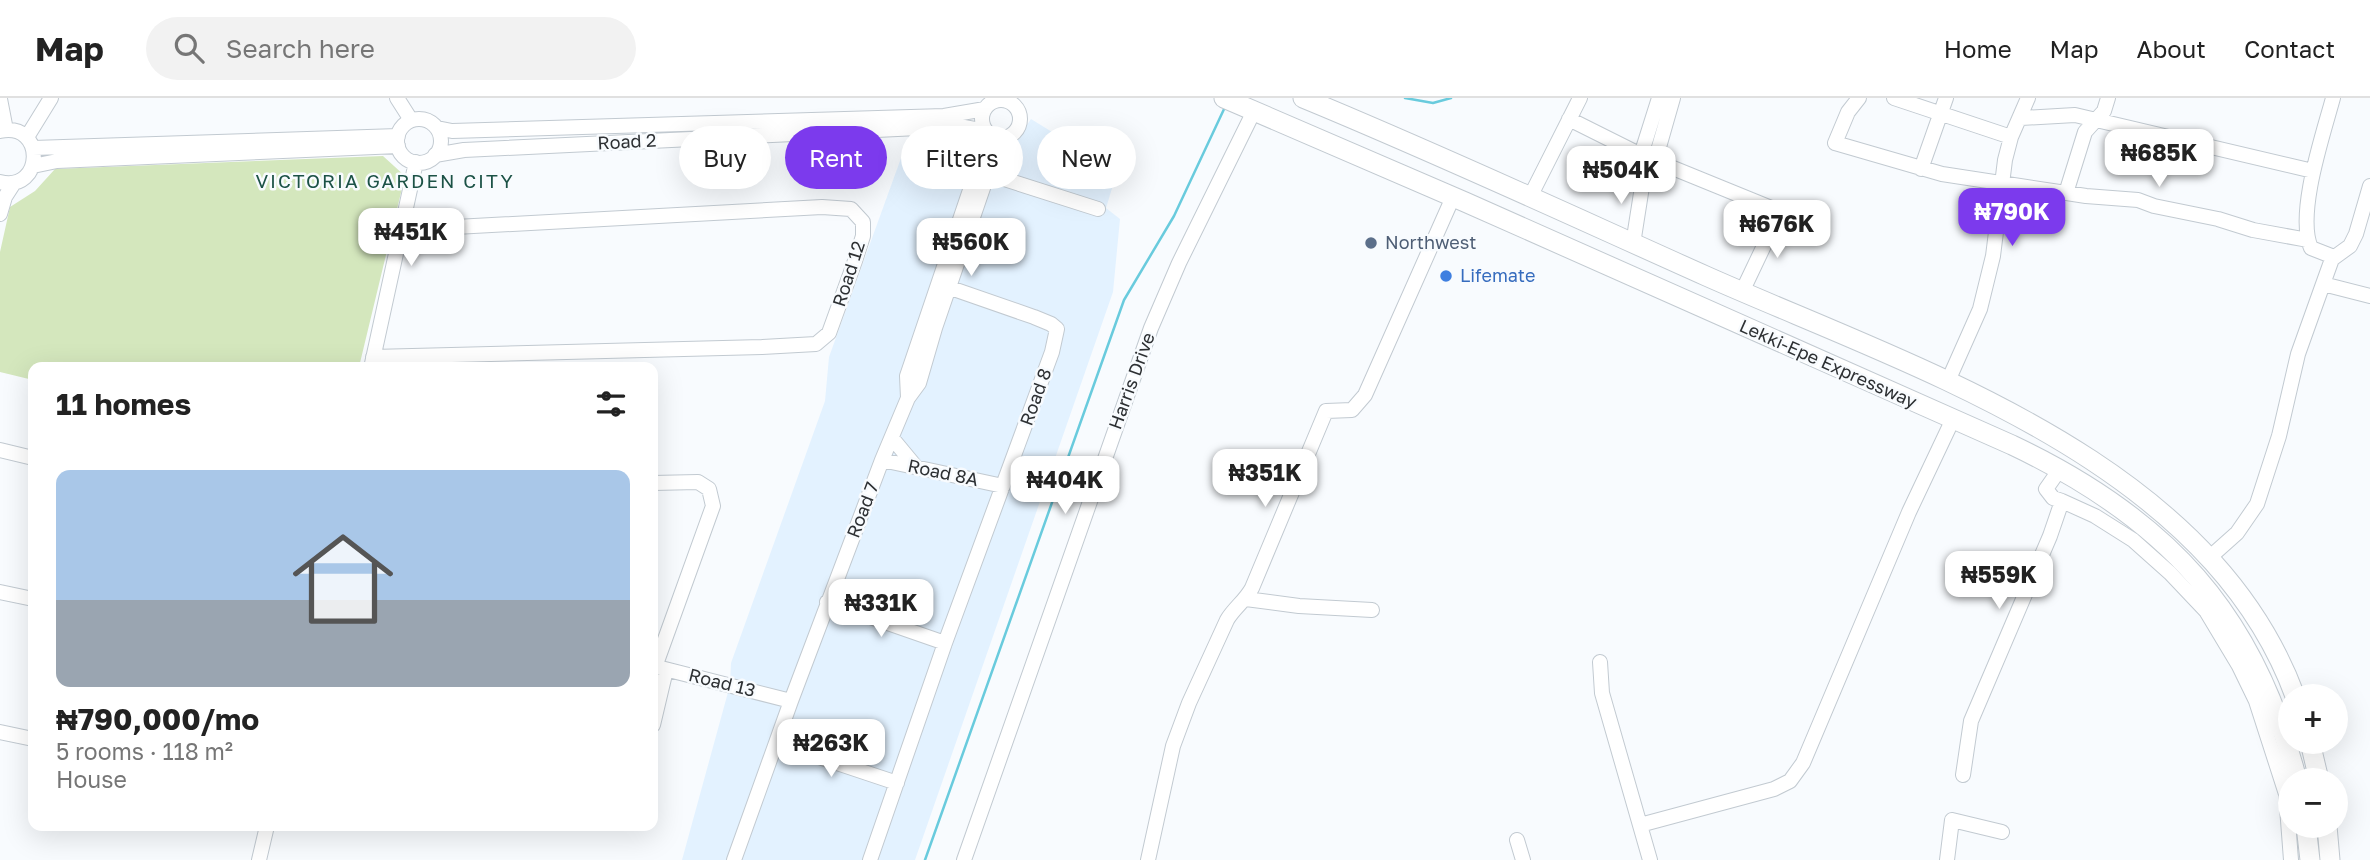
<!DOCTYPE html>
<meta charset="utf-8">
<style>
body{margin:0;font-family:"Golos Text",sans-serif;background:#f2f2f2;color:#222;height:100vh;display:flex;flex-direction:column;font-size:26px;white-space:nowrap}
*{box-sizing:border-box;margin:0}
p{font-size:23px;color:#767676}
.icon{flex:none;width:38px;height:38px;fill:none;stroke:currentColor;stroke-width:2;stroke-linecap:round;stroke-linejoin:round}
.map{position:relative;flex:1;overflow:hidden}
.panel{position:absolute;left:28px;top:264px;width:630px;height:469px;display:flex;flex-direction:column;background:#fff;border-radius:14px;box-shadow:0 7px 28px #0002}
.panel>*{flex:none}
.hud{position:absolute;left:679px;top:28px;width:665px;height:63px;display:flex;gap:14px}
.tools{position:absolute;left:2278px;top:586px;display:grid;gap:14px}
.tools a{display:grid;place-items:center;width:70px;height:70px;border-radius:50%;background:#fff;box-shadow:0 7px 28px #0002;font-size:35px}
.price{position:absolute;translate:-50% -60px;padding:0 16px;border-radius:14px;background:#fff;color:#222;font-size:23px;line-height:46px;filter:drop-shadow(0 2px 4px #0008)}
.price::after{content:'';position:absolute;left:50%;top:42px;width:21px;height:16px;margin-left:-10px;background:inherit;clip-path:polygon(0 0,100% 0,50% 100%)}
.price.active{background:#7c3aed;color:#fff}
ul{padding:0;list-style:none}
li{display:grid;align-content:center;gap:14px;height:371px;padding:0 28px}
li+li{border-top:2px solid #e0e0e0}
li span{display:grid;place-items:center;height:217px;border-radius:14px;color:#555}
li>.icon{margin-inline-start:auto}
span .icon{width:126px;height:126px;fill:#fffc;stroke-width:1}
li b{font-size:30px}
h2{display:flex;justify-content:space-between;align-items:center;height:84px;padding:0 28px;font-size:30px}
.pill{padding:0 24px;border-radius:32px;background:#fff;box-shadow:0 7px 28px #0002;font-size:24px;line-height:63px}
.pill.active{background:#7c3aed;color:#fff}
header{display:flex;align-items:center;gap:42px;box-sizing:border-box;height:98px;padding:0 35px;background:#fff;border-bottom:2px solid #e0e0e0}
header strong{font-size:33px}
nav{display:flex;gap:38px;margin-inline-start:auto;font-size:24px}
.search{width:490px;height:63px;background:#f2f2f2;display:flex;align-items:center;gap:18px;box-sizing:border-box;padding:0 24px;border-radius:38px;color:#767676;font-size:26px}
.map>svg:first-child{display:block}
</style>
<header>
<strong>Map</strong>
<div class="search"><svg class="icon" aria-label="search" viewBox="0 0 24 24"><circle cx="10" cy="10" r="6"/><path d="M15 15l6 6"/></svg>Search here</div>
<nav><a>Home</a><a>Map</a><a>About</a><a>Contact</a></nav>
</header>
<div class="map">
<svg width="2370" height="762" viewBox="0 0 2370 762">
<rect width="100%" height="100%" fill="#f8fbfe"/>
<!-- built -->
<path fill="#e3f2ff" d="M 1031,21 L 1117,74 L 1106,110 L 1120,121 L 1113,194 L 915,762 L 682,762 L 730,587 L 731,565 L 825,303 L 829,259 L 909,38 L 946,37 L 1001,51 L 1010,47 L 1018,40 Z"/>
<!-- green -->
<path fill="#d4e7bd" d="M 383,58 L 405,78 L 359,269 L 33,270 L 33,282 L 0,274 L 0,154 L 10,109 L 35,93 L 55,71 Z"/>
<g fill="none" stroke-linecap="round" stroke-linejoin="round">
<!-- stream -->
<path stroke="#69cbdd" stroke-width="2.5" d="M 1405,0 L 1433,5 L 1451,0
M 925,762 L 1124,202 L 1174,118 L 1225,9"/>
<!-- minor casing -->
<g stroke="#c2cad1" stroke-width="16">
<path id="minor" d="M 397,0 L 411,22
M 1859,0 L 1848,14 L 1835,45 L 1942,76 L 2086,98 L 2138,102 L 2154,108 L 2218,121 L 2253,132 L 2308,142
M 1894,0 L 2011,39
M 2333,0 C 2323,37 2296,116 2311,150 L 2334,159
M 0,1 L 6,32
M982 21a19 19 0 1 1 38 0a19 19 0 1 1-38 0Z
M 2021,20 L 2075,17 L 2313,73
M 1569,21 L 1641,57 L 1776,112 L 1802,127
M397 43a22 22 0 1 1 44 0a22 22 0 1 1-44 0Z
M 437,30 L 452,33 L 944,18 L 985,11
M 0,33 C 46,23 44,95 0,84
M 27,39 L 51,0
M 33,50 L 398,38
M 435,57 L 464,52 L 960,28 L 986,33
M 33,68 L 57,63 L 398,48
M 1651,68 L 1655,63 L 1673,0
M 1921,71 L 1946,0
M 979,73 L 1098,111
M 2066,95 L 2085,34 L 2104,13 L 2108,0
M 1530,99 L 1580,0
M 0,116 L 5,99 L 14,85
M 1633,146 L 1644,76 L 1641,57 L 1659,0
M 2323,186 L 2332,161 L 2350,148 L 2356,136 L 2370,88
M 1742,194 L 1780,114
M 373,259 L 762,249 L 816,246 L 829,235 L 855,163 L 863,138 L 863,124 L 851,111 L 822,109 L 401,132
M 371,270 L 416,64
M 1948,283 L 1980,211 L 1993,158 L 2005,62 L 2011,39 L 2028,0
M 908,300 L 907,278 L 989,36
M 892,340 L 916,369
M 0,352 L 33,360
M 882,362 L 1003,388
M 653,385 L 698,384 L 709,391 L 713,408 L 655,569
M 2062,403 L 2095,418 L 2133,442 L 2170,475 L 2206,513 L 2239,568 L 2256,603 L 2286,696 L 2291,762
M 2209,460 L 2237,435 L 2257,406 L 2279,338 L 2298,256 L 2323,186 L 2370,198
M 0,494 L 33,501
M 1246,501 L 1299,508 L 1372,512
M 827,504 L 945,545
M 1600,564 L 1602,595 L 1650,762
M 653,568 L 791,603
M 653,627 L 666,572
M 0,634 L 33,641
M 777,645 L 897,685
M 1963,677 L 1971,623 L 2050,438 L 2062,403 L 2053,400 L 2046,391 L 2060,371
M 1640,727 L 1774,691 L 1790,683 L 1803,665 L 1909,414 L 1953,321
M 1517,742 L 1523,762
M 259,762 L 267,728
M 734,762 L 791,603 L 882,362 L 908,300 L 919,285 L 935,230 L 995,55 L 1007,40
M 870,762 L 945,545 L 1052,254 L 1057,231 L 1051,226 L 1034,219 L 939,186
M 964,762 L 1151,230 L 1179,165 L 1254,13
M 1148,762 L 1173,648 L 1189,605 L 1227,522 C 1234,510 1245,503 1252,490 L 1326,313 L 1352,312 L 1365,297 L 1453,99
M 1947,762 L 1952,722 L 2002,734"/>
</g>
<!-- highway casing -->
<g stroke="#c2cad1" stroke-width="21">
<path id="highway" d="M 1224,0 L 1465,104 L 2012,347 C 2166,420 2255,515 2297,682
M 1303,0 C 1439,56 1572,118 1706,178 C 1915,271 2208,362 2295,598
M 2310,644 L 2319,682
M 2306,728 L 2310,762
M 2327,728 L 2330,762"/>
</g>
<!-- minor -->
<use href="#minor" stroke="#fff" stroke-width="14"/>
<!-- highway -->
<use href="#highway" stroke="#fff" stroke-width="19"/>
</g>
<!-- markers -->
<circle fill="#5c6f8a" stroke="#f8fbfe" stroke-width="2.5" cx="1371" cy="145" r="7"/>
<circle fill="#3f7fe0" stroke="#f8fbfe" stroke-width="2.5" cx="1446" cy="178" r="7"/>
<g text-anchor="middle" stroke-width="5" stroke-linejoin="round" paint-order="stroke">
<!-- street labels -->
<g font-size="18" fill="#2d3033" stroke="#f8fbfe">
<text transform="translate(627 44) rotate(-3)" y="6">Road 2</text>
<text transform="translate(849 176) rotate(-72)" y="6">Road 12</text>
<text transform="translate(1828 266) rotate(24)" y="6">Lekki-Epe Expressway</text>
<text transform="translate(1132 283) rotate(-70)" y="6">Harris Drive</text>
<text transform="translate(1036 299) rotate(-70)" y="6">Road 8</text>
<text transform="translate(943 375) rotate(12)" y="6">Road 8A</text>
<text transform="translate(863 412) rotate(-69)" y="6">Road 7</text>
<text transform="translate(722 585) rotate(14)" y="6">Road 13</text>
</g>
<!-- service labels -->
<g font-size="18" fill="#4e5e75" stroke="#f8fbfe" text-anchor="start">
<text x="1385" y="151">Northwest</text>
</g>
<!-- shop labels -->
<g font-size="18" fill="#366cbe" stroke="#f8fbfe" text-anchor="start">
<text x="1460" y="184">Lifemate</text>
</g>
<!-- neighbourhood labels -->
<g font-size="19" letter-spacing="2" fill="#1c5246" stroke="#f8fbfe">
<text x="385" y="90">VICTORIA GARDEN CITY</text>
</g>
</g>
</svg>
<div class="tools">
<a>+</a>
<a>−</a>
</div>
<b class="price" style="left:2159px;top:91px">₦685K</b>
<b class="price" style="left:1621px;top:108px">₦504K</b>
<b class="price active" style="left:2012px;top:150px">₦790K</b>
<b class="price" style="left:1777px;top:162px">₦676K</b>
<b class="price" style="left:411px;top:170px">₦451K</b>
<b class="price" style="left:971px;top:180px">₦560K</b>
<b class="price" style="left:1265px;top:411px">₦351K</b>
<b class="price" style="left:1065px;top:418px">₦404K</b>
<b class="price" style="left:1999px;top:513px">₦559K</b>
<b class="price" style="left:881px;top:541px">₦331K</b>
<b class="price" style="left:831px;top:681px">₦263K</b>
<div class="hud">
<a class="pill">Buy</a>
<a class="pill active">Rent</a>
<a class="pill">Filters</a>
<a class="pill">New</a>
</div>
<section class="panel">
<h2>11 homes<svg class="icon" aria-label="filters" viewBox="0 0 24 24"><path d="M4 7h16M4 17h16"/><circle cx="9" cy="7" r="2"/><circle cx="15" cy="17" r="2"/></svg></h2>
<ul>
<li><span style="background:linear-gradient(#a9c7e8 60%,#9aa5b1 0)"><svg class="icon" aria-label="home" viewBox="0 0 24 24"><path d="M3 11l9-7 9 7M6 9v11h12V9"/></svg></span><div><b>₦790,000/mo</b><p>5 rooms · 118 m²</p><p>House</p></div></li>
</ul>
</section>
</div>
